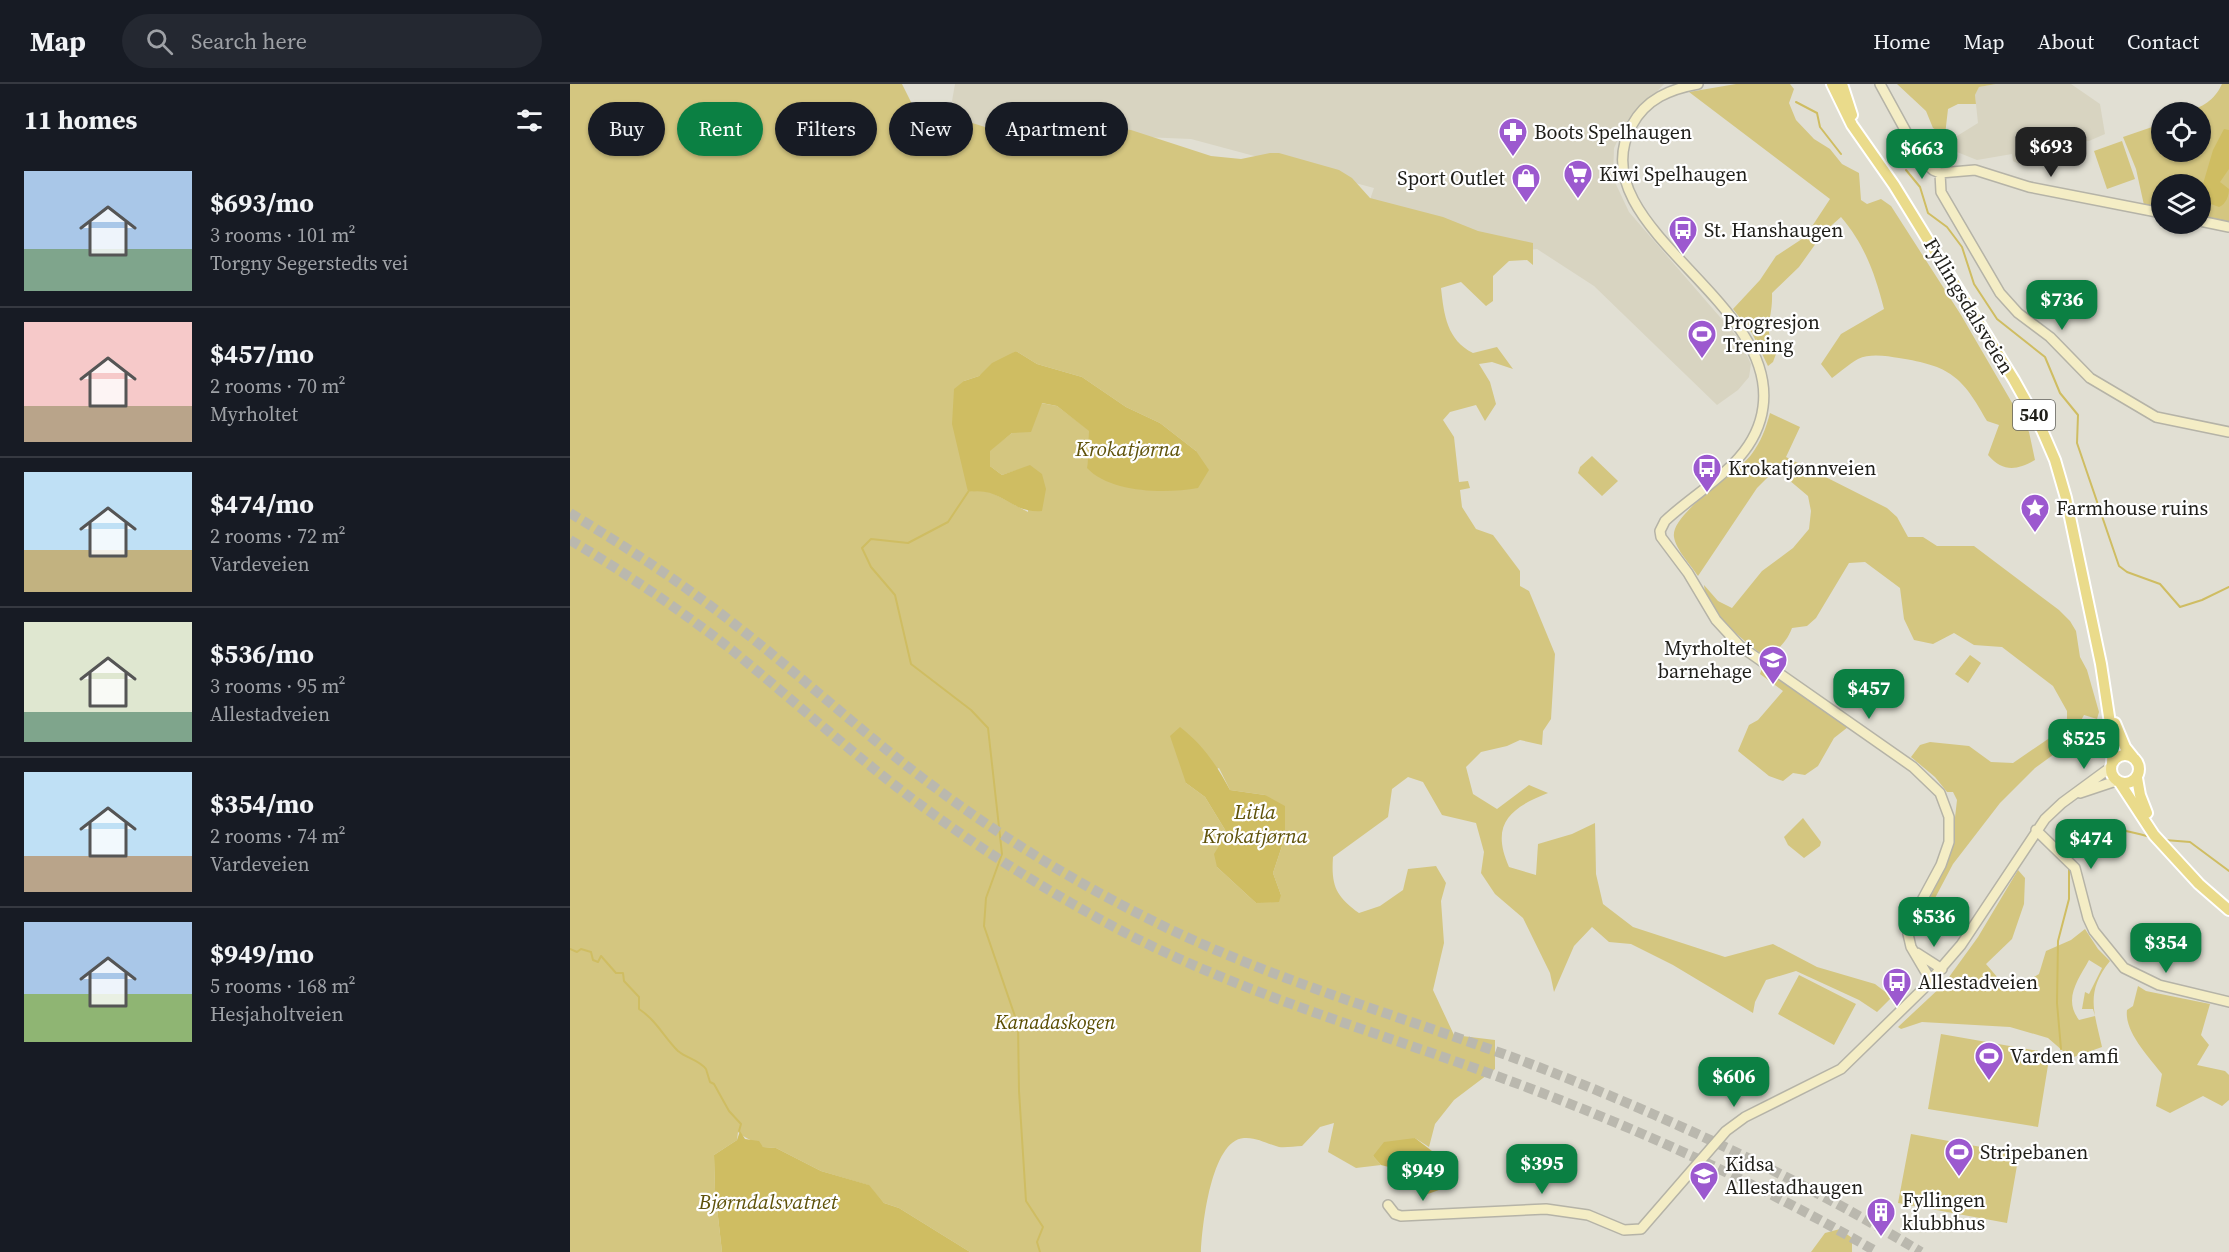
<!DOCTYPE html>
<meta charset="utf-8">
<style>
body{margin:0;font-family:"Source Serif 4",serif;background:#242831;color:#f1f3f6;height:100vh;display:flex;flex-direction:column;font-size:22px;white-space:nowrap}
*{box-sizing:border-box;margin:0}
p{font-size:20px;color:#9ea1a6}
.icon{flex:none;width:33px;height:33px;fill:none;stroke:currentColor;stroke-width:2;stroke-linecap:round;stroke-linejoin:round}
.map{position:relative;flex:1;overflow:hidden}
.panel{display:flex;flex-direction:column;background:#171b24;width:570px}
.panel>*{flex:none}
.guide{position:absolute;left:18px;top:18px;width:570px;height:54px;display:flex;gap:12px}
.buttons{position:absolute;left:1581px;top:18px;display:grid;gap:12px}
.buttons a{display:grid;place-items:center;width:60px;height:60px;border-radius:50%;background:#171b24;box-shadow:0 2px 4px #0004;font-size:30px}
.price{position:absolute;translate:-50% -51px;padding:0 14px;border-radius:12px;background:#0b8043;color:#fff;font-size:20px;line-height:39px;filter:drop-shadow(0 2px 3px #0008)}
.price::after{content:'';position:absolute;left:50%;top:36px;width:18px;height:14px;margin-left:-9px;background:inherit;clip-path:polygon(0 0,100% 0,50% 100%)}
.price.on{background:#222;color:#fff}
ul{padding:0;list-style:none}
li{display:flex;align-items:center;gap:18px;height:150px;padding:0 24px}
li+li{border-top:2px solid #363941}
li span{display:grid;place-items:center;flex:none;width:168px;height:120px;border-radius:0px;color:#555}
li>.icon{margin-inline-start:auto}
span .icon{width:72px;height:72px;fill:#fffc;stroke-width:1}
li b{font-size:26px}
h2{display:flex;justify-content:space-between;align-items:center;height:72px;padding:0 24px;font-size:26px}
.chip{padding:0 21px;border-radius:27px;background:#171b24;box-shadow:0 2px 4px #0004;font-size:21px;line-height:54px}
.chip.on{background:#0b8043;color:#fff}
header{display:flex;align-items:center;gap:36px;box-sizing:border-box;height:84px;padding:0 30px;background:#171b24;border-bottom:2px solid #363941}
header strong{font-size:28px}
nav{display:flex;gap:33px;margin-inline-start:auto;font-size:21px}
.search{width:420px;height:54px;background:#242831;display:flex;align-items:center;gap:15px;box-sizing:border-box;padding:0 21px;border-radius:33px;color:#9ea1a6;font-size:22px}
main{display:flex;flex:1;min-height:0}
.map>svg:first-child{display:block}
</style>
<header>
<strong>Map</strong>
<div class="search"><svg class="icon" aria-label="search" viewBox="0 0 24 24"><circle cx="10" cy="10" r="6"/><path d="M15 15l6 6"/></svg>Search here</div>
<nav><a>Home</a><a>Map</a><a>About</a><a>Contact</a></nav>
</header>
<main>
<section class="panel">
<h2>11 homes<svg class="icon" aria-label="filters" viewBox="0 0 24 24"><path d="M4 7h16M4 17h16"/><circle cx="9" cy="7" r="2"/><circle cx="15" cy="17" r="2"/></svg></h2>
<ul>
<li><span style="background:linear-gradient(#a9c7e8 65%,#7fa58c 0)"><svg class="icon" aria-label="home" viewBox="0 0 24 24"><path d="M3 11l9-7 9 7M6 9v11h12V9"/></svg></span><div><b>$693/mo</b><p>3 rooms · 101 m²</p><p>Torgny Segerstedts vei</p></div></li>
<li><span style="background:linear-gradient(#f6c9c9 70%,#b9a48a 0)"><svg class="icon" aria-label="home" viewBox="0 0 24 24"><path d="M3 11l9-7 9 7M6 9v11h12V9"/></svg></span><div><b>$457/mo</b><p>2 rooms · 70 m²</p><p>Myrholtet</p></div></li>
<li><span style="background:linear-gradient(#bfe0f5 65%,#c2b280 0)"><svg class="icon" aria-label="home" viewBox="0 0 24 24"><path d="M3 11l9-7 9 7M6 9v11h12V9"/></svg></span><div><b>$474/mo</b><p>2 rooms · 72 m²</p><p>Vardeveien</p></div></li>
<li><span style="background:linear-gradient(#dfe7d0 75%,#7fa58c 0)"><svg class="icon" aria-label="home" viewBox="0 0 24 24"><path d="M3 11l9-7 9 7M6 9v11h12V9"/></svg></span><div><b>$536/mo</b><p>3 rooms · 95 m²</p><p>Allestadveien</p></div></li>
<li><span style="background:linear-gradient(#bfe0f5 70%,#b9a48a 0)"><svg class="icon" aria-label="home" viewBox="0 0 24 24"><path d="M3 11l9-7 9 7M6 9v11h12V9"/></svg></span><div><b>$354/mo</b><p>2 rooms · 74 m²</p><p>Vardeveien</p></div></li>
<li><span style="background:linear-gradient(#a9c7e8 60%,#8fb573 0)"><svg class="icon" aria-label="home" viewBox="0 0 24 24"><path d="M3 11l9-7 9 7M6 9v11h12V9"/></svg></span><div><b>$949/mo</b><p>5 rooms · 168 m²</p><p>Hesjaholtveien</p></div></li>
</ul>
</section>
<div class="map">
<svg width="1659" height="1168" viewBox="0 0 1659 1168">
<rect width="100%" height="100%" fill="#e1dfd3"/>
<!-- built -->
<path fill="#d8d4c1" d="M 385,0 L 1094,0 L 1055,41 L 1044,64 L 1043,94 L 1059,128 L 1169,255 L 1181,280 L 1179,293 L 1168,306 L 1147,321 L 1024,202 L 967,165 L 894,175 L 792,139 L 804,104 L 621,55 L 407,46 L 382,17 Z
M 1501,0 L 1530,20 L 1535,50 L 1519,57 L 1495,59 L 1486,72 L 1449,80 L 1443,77 L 1442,70 L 1407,76 L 1382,66 L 1387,52 L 1408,39 L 1405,11 L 1409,3 L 1426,0 Z"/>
<!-- green -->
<path fill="#d4c680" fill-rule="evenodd" d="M 0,0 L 332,0 L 342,20 L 415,43 L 473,37 L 505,39 L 561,46 L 641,72 L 671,75 L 700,69 L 709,69 L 769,86 L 782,94 L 800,114 L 873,133 L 908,147 L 963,159 L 963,181 L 957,176 L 939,177 L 923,192 L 923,217 L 916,222 L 891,198 L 871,204 C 874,231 877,256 903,269 L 927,263 L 943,285 L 922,278 L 909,280 L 920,298 L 926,320 L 915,337 L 906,321 L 880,328 L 873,336 L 884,353 L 889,398 L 898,397 L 900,404 L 890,406 L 892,423 L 906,445 L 923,451 L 950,487 L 950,502 L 959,507 L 985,570 L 981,635 L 973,647 L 972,661 L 950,656 L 937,662 L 911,668 L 896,683 L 903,710 L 927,725 L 959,701 L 978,709 C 940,724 920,740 939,783 L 966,791 L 968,760 L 1002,750 L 1025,739 L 1026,790 L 1033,820 L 1063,843 L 1155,873 L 1203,860 L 1247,883 L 1305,900 L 1322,913 L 1307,928 L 1289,916 L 1226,887 L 1196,896 L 1185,918 L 1183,929 L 1103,881 L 1061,860 L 1039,858 L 1022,843 L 1004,862 L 984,908 L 980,889 L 953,834 L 925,810 L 911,789 L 914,768 L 906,739 L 872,731 L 853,698 L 838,693 L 822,705 L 818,733 L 763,773 C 761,802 766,812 789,829 L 810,822 L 833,806 L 838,785 L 866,782 L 876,799 L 871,817 L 874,859 L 863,906 L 884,951 L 925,956 L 925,985 L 884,1016 L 865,1040 L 859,1063 L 845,1054 L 803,1072 L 811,1081 L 786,1084 L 758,1068 L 764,1039 L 750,1043 L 732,1062 C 725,1062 715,1064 709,1063 C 697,1060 687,1053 674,1054 C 641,1056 632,1143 631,1168 L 400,1168 L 329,1124 L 314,1119 L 298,1101 L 251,1087 L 206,1064 L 193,1063 C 184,1056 177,1056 168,1048 L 167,1056 L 144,1071 L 145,1106 L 152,1168 L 0,1168 ZM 446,267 L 467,280 L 512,293 L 556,323 L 590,339 L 626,367 L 517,384 L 520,347 L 487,322 L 471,319 L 442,349 L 420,366 L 420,382 L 432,391 L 460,382 L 458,428 L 415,405 L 398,408 L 394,297 L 409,292 ZM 649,684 L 660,706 L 695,711 L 715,753 L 703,789 L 711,811 L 686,819 L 647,783 L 657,749 L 635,713 L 616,699 Z
M 1166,0 L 1220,0 L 1224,5 L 1219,19 L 1226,36 L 1244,55 L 1260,65 L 1272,80 L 1289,89 L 1291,116 L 1297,120 L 1311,115 L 1321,122 L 1391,231 L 1459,348 L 1465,376 C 1446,387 1433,388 1418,371 L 1429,341 L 1417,337 C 1392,292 1380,282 1329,274 C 1317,272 1300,269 1288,275 C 1279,280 1270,288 1262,294 L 1251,280 L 1271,250 L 1314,225 C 1305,190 1295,161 1271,133 L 1254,148 L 1229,183 L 1202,209 C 1203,237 1192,242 1206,270 L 1203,278 L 1198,282 L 1182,249 L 1163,225 L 1190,196 L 1206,172 L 1235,153 L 1260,115 L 1119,8 Z
M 1327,0 L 1426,0 L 1409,3 L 1405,11 L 1406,20 L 1388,20 L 1378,25 L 1375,51 L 1363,44 L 1356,27 Z
M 1652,0 L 1659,0 L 1659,138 L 1631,133 L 1630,100 L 1592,100 L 1591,125 L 1574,121 L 1566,85 L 1553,53 L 1585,42 L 1591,45 L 1592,68 L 1630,68 L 1630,28 L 1615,28 C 1633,23 1644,17 1652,0 Z
M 1552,57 L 1565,95 L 1537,105 L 1524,67 Z
M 1200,329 L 1230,343 L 1216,373 L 1317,424 L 1327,433 L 1338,453 L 1353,453 L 1367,462 L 1404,462 L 1489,526 L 1500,537 L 1506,547 L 1510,573 L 1517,586 L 1529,628 L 1527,635 L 1514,631 L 1498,660 L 1465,684 L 1430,719 L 1383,780 L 1364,816 L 1360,814 L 1381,769 L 1387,716 L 1383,708 L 1377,708 L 1365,693 L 1341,673 L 1350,661 L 1360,658 L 1399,662 L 1421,678 L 1443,679 L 1497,642 L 1497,627 L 1483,602 L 1432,563 L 1404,561 L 1384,549 L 1363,560 L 1344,556 L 1334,535 L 1330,504 L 1295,478 L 1279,479 L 1246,534 L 1237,542 L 1222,544 C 1217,558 1208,564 1199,575 C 1179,562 1135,527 1134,501 L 1148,517 L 1162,524 L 1192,487 L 1223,464 L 1239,445 L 1241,427 L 1238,412 L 1206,385 L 1187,404 L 1128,492 C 1121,481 1106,466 1104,453 C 1100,430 1166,390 1181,371 C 1191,358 1196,344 1200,329 Z
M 1022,372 L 1048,397 L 1032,412 L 1008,389 L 1010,383 Z
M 1400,571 L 1411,579 L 1398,599 L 1385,590 Z
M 1192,584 L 1278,643 L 1264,654 L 1248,682 L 1235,691 L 1223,689 L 1213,697 L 1199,692 L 1168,667 L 1179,641 L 1188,636 L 1213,607 L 1190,590 Z
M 1233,734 L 1251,758 L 1250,762 L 1234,774 L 1218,761 L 1214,753 Z
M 1448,786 L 1455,794 L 1454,820 L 1442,855 L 1416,880 L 1440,908 L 1469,890 L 1476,867 L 1501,856 L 1515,845 L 1528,865 L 1540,877 C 1515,908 1524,927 1532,963 L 1501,974 L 1478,954 L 1440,943 L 1352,938 L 1331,945 L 1328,943 L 1374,900 L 1408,853 ZM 1519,876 L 1532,884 L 1519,910 L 1515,908 L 1512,925 L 1523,925 L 1525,932 L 1509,936 C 1493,915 1508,896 1519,876 Z
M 1229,891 L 1286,920 L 1264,961 L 1208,930 Z
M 1568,902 L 1576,907 L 1640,920 L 1631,951 L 1639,961 L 1627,981 L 1655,987 L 1659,991 L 1659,1016 L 1652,1022 L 1633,1012 L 1600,1029 L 1586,1022 L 1592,990 C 1580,974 1554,948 1557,926 L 1563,922 Z
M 1371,950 L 1480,969 L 1468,1043 L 1358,1025 Z
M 1341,1050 L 1449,1070 L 1437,1139 L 1328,1119 Z
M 1270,1145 L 1282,1154 L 1282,1168 L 1241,1168 L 1255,1149 Z"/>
<!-- water -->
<path fill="#cfbd62" d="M 1654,45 L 1659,46 L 1659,85 L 1650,98 L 1659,105 C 1659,112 1656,120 1649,123 L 1641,120 L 1633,100 L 1643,66 Z
M 446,267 L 467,280 L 512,293 L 556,323 L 590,339 L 626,367 L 639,386 L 628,404 C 596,410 540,409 517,384 L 519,347 L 487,322 L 472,319 L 461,348 L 442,349 L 420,367 L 420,382 L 432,391 L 460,381 L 472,390 L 476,405 L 472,427 C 440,430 433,402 398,408 L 382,340 L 384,305 L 394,297 L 409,292 L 422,279 Z
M 610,643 C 633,661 646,680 660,706 L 695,711 L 715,722 L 715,753 L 703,789 L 711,811 L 709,818 L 686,819 L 647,783 L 644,770 L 657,749 L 635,713 L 616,699 L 600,652 Z
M 170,1047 L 175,1055 L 189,1057 L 193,1063 L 206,1064 L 251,1087 L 299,1101 L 314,1119 L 329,1124 L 400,1168 L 152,1168 L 145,1106 L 144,1071 L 167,1056 Z
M 845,1054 L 875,1077 L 884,1090 L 880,1102 L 855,1111 L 842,1089 L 811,1081 L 803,1072 L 814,1058 Z"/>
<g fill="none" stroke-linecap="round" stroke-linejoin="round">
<!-- stream -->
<path stroke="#cfbd62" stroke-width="2" d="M 1226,18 L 1247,29 L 1250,43 L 1271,70
M 1336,86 L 1350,103 L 1358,129 L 1377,143 L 1392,163 L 1404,200 L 1427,235 L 1475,273 L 1490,309 L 1508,331 L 1507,359 L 1549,482 L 1557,488 L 1590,500 L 1610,523 L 1632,516 L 1659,503
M 398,408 L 378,438 L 338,459 L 301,455 L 292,464 L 301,483 L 325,511 L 341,580 L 401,626 L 418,644 L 432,770 L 416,814 L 414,842 L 448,941 L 449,1007 L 456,1117 L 473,1143 L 467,1158 L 470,1168
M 1595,756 L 1620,758 L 1659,787
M 1499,775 C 1507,732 1551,745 1580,753
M 0,865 L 7,868 L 11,865 L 21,868 L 23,876 L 28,878 L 31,872 L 46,889 L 53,889 L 54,897 L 69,913 L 69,925 C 86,936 94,953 108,967 C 116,974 129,976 136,985 L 140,998 L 144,1000 L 159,1027 L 171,1040 L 169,1047
M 1491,965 L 1487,919 L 1488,857 L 1499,815 L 1499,784"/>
<!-- primary-tunnel -->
<path stroke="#bab8ae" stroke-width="10" stroke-dasharray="10 5" stroke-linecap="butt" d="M 0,429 C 58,464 115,501 168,543 C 227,589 283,640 342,686 C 414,742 492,791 573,832 C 696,895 829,931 958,979 C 1094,1031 1227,1093 1351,1168
M 0,456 C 56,489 110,526 162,566 C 214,609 265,654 318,696 C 389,752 466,801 546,844 C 669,909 801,946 932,994 C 1061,1041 1188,1099 1307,1168"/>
<!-- secondary casing -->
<g stroke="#b5b3a7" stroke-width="12">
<path id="secondary" d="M 1128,0 C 1100,5 1076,15 1062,41 C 1007,141 1208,214 1193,323 C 1186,378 1131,403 1095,437 L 1090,447 L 1091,453 L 1118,489 L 1146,536 L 1170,562 L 1343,683 L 1370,709 L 1379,733 L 1379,758 L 1371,781 L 1343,833 L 1338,850 L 1341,863 L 1361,897
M 1310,0 L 1351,75 L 1363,86 L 1370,89 L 1405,86 L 1459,103 L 1592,129
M 1370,89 L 1371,108 L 1430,209 L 1448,229 L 1480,253 L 1520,294 L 1586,333 L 1659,348
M 1630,137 L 1659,143
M 1510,709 L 1546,697
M 1466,746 L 1505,784 L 1518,834 L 1524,847 L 1554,884 L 1589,901 L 1659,918
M 1347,869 L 1372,885
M 818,1121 L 825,1130 L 831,1132 L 976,1125 L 1018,1131 L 1054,1146 L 1071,1145 L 1156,1047 L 1175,1033 L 1271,985 L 1353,905 L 1391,861 L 1475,735 L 1492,719 L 1541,683"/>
</g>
<!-- primary casing -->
<g stroke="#fff" stroke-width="14">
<path id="primary" d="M 1262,0 L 1282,41 L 1324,101 L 1444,296 L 1472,346 L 1485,376 L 1496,414 L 1531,580 L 1543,659 L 1542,679
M 1272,0 L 1282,31
M 1545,639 L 1555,663 L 1563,673
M1541 685a14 14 0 1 1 28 0a14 14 0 1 1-28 0Z
M 1567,694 L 1570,711 L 1577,729
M 1550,699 L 1584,751 L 1629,800 L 1659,826"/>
</g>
<!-- secondary -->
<use href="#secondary" stroke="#f4edc5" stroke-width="9"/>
<!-- primary -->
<use href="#primary" stroke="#eadb8b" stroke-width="10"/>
</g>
<!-- icons -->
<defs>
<g id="pharmacy-pin" transform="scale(1.5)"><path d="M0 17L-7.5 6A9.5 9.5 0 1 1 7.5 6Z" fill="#9c59cf" stroke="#fff"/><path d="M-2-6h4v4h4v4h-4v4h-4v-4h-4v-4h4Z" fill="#fff"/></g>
<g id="supermarket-pin" transform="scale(1.5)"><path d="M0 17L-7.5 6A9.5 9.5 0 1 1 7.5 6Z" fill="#9c59cf" stroke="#fff"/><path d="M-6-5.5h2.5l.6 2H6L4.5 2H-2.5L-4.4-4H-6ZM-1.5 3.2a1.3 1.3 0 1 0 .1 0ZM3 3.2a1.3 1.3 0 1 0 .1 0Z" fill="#fff"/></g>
<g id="shop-pin" transform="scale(1.5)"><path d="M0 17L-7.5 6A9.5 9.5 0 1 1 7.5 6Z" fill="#9c59cf" stroke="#fff"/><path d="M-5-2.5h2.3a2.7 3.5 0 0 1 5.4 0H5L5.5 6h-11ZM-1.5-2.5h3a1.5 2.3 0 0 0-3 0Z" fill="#fff"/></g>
<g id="bus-pin" transform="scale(1.5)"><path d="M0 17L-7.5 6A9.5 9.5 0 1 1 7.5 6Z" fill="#9c59cf" stroke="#fff"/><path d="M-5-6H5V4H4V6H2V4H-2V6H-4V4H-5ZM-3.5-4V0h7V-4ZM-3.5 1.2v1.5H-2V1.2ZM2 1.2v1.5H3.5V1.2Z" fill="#fff"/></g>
<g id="stadium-pin" transform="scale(1.5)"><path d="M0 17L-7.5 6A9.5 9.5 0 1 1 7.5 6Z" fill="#9c59cf" stroke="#fff"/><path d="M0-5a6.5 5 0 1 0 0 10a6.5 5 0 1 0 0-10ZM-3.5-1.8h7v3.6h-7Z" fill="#fff"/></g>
<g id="sight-pin" transform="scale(1.5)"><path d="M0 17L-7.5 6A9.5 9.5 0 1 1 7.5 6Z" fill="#9c59cf" stroke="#fff"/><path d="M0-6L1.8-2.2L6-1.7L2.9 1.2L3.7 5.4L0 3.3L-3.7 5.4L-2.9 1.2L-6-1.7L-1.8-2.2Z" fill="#fff"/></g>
<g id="school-pin" transform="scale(1.5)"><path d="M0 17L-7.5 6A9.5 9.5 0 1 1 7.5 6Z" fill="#9c59cf" stroke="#fff"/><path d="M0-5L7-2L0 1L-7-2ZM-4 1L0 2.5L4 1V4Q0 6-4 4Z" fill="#fff"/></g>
<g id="building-pin" transform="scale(1.5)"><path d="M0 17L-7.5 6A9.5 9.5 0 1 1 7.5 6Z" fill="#9c59cf" stroke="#fff"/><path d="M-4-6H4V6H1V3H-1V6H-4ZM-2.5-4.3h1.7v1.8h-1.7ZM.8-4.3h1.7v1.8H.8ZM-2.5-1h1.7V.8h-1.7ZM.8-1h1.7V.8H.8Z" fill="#fff"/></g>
</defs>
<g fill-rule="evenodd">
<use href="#pharmacy-pin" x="943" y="48"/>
<use href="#supermarket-pin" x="1008" y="90"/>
<use href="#shop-pin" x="956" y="94"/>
<use href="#bus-pin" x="1113" y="146"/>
<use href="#stadium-pin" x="1132" y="250"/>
<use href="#bus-pin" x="1137" y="384"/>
<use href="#sight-pin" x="1465" y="424"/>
<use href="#school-pin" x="1203" y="576"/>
<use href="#bus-pin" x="1327" y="898"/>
<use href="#stadium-pin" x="1419" y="972"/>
<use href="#stadium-pin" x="1389" y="1068"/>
<use href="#school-pin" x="1134" y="1092"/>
<use href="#building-pin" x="1311" y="1128"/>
</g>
<g text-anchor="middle" stroke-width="4.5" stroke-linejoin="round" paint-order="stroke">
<!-- shield labels -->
<rect fill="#fff" stroke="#62625e" stroke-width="1.5" x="1443" y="316" width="42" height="30" rx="4.5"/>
<g font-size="18" font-weight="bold" fill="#1f1e19">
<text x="1464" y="337">540</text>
</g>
<!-- poi labels -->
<g font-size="20" fill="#1f1e19" stroke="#fff" text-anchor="start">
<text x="964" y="55">Boots Spelhaugen</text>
<text x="1029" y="97">Kiwi Spelhaugen</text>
<text x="935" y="101" text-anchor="end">Sport Outlet</text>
<text x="1134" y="153">St. Hanshaugen</text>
<text x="1153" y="245">Progresjon<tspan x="1153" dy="23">Trening</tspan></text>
<text x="1158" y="391">Krokatjønnveien</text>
<text x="1486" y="431">Farmhouse ruins</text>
<text x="1182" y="571" text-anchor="end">Myrholtet<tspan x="1182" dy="23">barnehage</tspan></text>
<text x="1348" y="905">Allestadveien</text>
<text x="1440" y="979">Varden amfi</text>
<text x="1410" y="1075">Stripebanen</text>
<text x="1155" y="1087">Kidsa<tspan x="1155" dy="23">Allestadhaugen</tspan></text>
<text x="1332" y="1123">Fyllingen<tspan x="1332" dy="23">klubbhus</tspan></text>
</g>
<!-- street labels -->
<g font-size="20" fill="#1f1e19" stroke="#fff">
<text transform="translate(1399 222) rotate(59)" y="7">Fyllingsdalsveien</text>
</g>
<!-- park labels -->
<g font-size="20" font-style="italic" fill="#594c00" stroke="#fff">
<text x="485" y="945">Kanadaskogen</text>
</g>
<!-- water labels -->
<g font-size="21" font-style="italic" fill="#5f520a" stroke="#fff">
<text x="558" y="372">Krokatjørna</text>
<text x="685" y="735">Litla<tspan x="685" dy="24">Krokatjørna</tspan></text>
<text x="198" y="1125">Bjørndalsvatnet</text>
</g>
</g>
</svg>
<div class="buttons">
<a><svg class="icon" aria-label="locate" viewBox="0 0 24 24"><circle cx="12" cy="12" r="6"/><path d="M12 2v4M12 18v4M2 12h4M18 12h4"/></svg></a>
<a><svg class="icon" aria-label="layers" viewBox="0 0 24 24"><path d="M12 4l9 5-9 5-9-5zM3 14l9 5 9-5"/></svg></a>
</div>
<b class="price on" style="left:1481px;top:94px">$693</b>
<b class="price" style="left:1352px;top:96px">$663</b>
<b class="price" style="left:1492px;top:247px">$736</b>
<b class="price" style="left:1299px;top:636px">$457</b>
<b class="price" style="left:1514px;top:686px">$525</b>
<b class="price" style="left:1521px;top:786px">$474</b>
<b class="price" style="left:1364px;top:864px">$536</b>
<b class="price" style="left:1596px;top:890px">$354</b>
<b class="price" style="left:1164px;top:1024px">$606</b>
<b class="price" style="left:972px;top:1111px">$395</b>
<b class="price" style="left:853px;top:1118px">$949</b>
<div class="guide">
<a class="chip">Buy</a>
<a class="chip on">Rent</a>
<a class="chip">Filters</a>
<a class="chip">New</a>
<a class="chip">Apartment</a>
</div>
</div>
</main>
